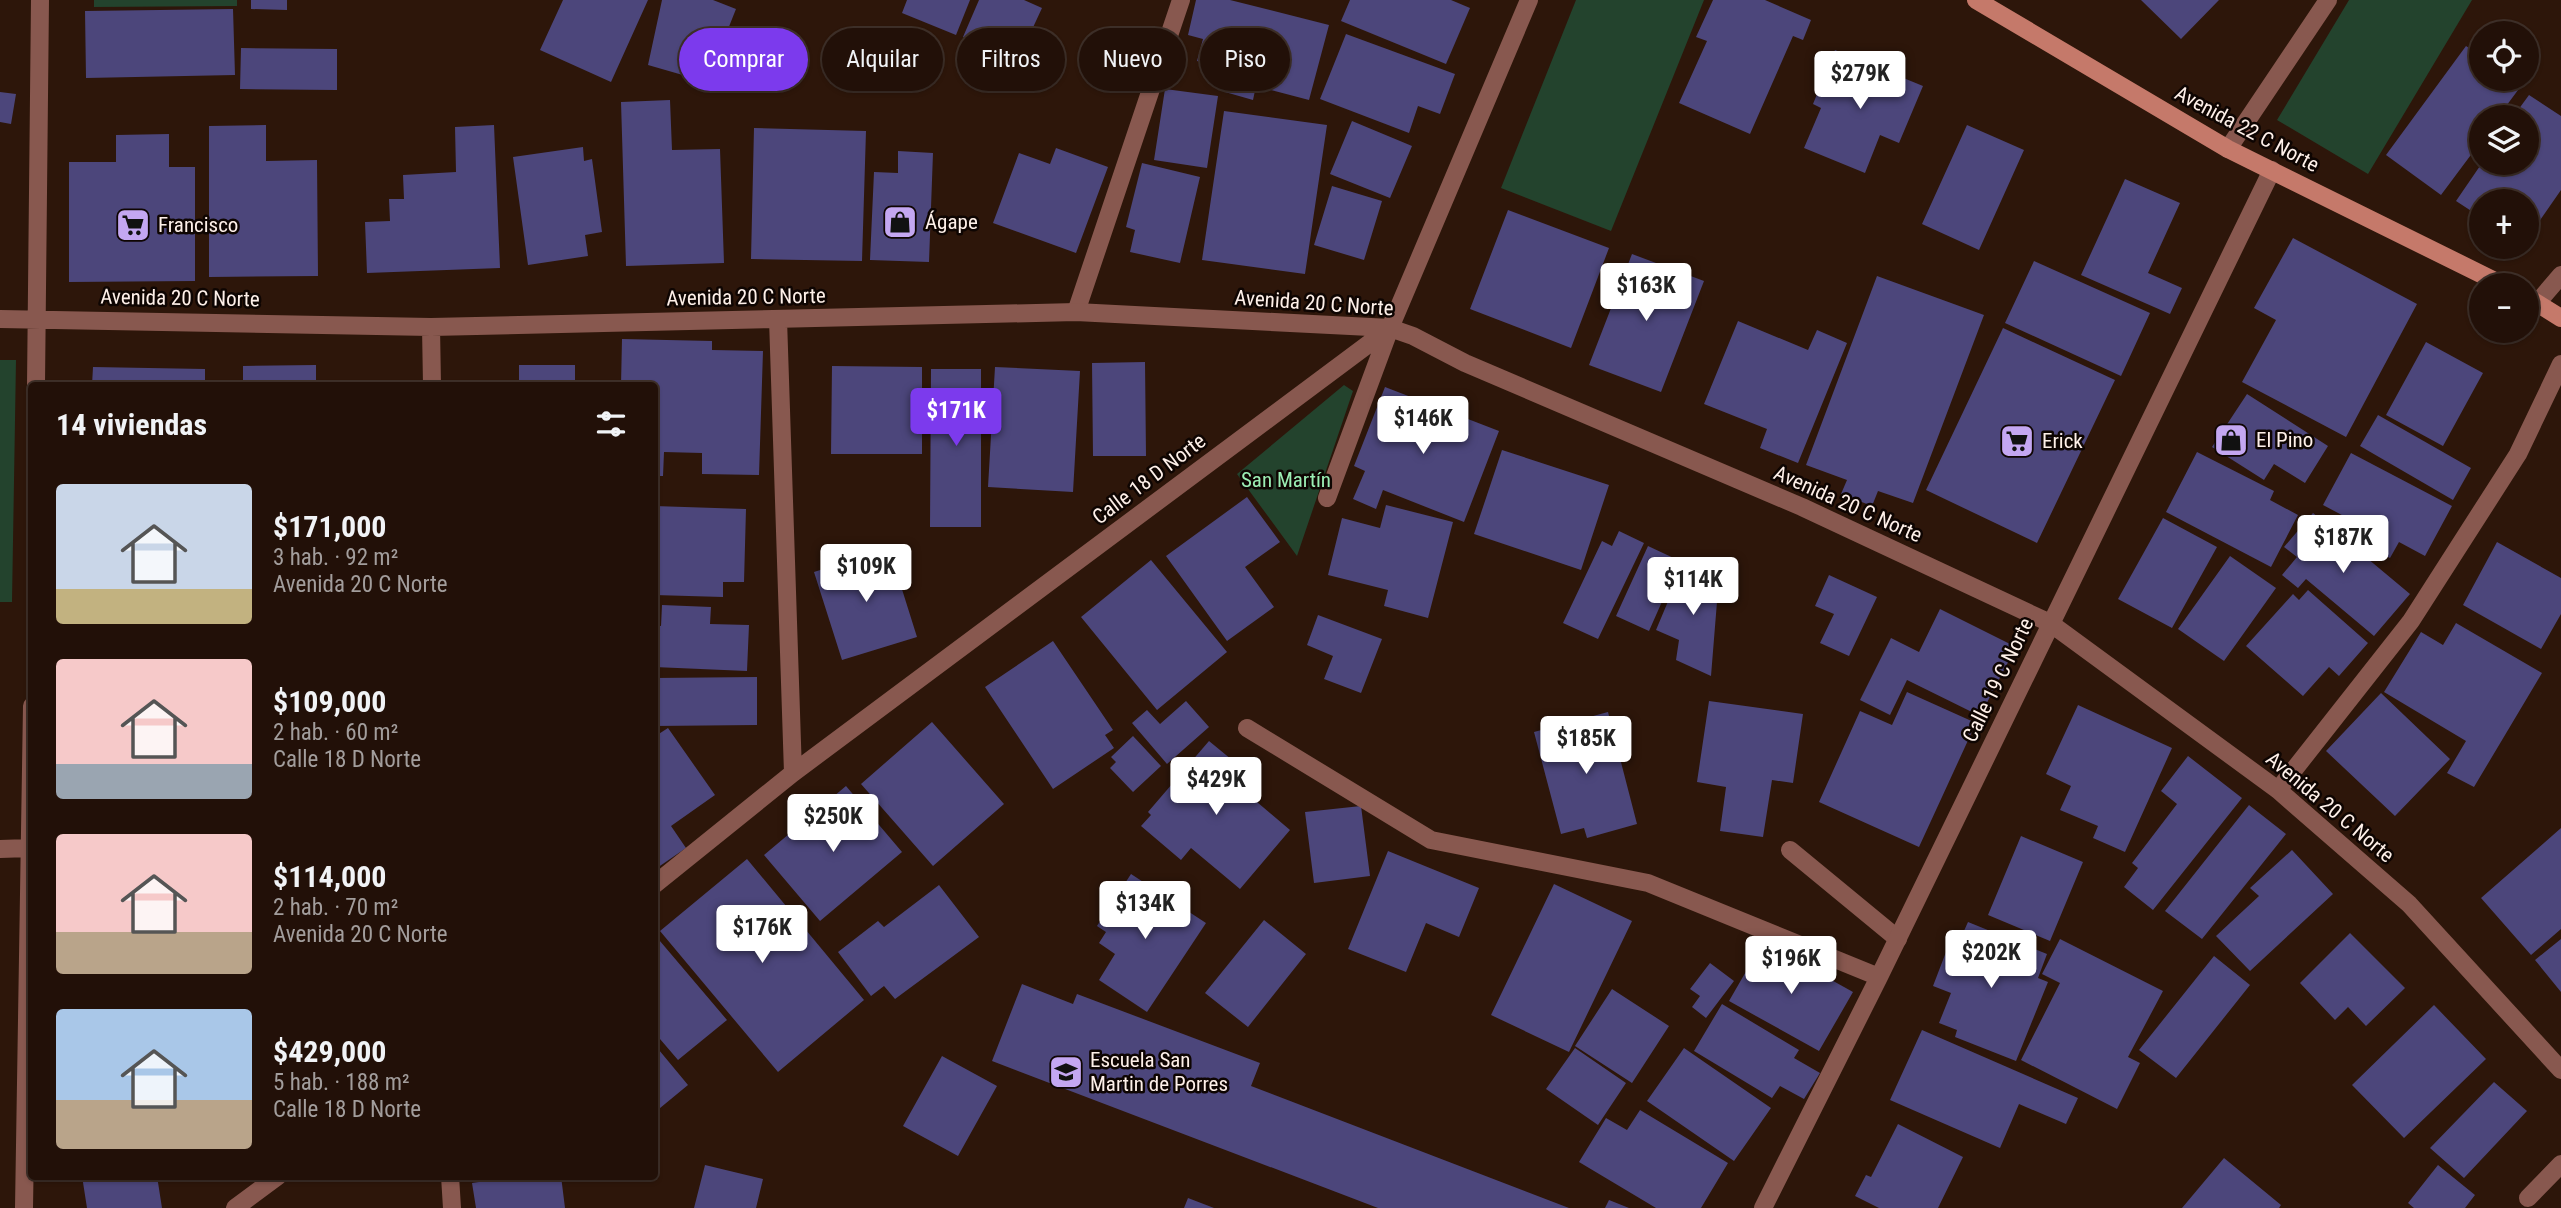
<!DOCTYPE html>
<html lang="es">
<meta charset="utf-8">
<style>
body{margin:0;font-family:"Roboto Condensed",sans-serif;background:#2e1e16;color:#f1f3f6;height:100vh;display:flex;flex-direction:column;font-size:26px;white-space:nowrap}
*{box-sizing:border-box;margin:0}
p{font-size:23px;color:#a29d9c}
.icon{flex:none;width:38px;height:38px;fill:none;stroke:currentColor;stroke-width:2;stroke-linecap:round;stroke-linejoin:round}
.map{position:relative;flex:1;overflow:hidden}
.side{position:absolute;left:28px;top:382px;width:630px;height:798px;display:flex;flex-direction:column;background:#221008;border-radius:7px;box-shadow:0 2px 5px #0004,0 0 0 2px #3f3029}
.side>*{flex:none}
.hud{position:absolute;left:679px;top:28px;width:665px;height:63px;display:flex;gap:14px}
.tools{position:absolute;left:2469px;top:21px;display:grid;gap:14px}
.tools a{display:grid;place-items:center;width:70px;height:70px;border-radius:50%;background:#221008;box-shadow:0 2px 5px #0004,0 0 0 2px #3f3029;font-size:35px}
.price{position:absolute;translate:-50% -60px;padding:0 16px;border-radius:7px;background:#fff;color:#222;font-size:23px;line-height:46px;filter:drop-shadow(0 2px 4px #0008)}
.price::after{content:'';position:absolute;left:50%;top:42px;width:21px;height:16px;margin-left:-10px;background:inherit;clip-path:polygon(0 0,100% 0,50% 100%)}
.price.active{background:#7c3aed;color:#fff}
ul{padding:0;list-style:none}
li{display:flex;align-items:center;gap:21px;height:175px;padding:0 28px}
li span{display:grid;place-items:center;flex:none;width:196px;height:140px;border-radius:7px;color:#555}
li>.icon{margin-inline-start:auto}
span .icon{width:84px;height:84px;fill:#fffc;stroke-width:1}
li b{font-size:30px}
h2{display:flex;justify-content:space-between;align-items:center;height:84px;padding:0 28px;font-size:30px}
.tag{padding:0 24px;border-radius:32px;background:#221008;box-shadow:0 2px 5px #0004,0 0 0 2px #3f3029;font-size:24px;line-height:63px}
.tag.active{background:#7c3aed;color:#fff}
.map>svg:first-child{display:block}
</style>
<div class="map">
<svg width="2561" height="1208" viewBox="0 0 2561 1208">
<rect width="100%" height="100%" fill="#2d160a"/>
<!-- green -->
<path fill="#23432d" d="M 94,0 L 237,0 L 237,6 L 94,7 Z
M 1576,0 L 1704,0 L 1611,231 L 1501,188 Z
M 2349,0 L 2472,0 L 2368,174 L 2277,120 Z
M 0,360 L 16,360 L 12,602 L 0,602 Z
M 1344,385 L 1353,391 L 1297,556 L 1237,474 Z"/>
<!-- building -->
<path fill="#4c467b" d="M 251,0 L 287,0 L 287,10 L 251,9 Z
M 563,0 L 648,0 L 611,82 L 540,50 Z
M 662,0 L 713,0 L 736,9 L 707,82 L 648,65 Z
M 907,0 L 970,0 L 956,35 L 902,13 Z
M 979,0 L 1024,0 L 1042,8 L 1017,62 L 963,37 Z
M 1196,0 L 1230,0 L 1329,25 L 1309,100 L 1256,86 L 1253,100 L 1225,92 L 1231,69 L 1197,61 L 1203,39 L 1188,35 Z
M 1350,0 L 1451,0 L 1470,8 L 1446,64 L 1341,21 Z
M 1713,0 L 1765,0 L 1811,20 L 1803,40 L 1793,36 L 1750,134 L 1679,103 L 1707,41 L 1696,37 Z
M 2141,0 L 2219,0 L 2181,39 Z
M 233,9 L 235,75 L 86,78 L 85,11 Z
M 1346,34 L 1455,74 L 1440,114 L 1418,106 L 1409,133 L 1320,99 Z
M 2466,46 L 2482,57 L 2482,79 L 2511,79 L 2521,86 L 2498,117 L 2482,117 L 2482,140 L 2441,195 L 2386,155 Z
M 241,48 L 337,49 L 337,90 L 240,89 Z
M 1835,50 L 1923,86 L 1899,143 L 1880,135 L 1865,173 L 1804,148 L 1821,108 L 1813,104 Z
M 1165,89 L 1218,96 L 1207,168 L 1154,160 Z
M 0,92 L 16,94 L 11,124 L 0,122 Z
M 2529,95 L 2561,116 L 2561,190 L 2527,239 L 2527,201 L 2482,201 L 2482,218 L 2456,201 L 2482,163 L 2527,163 L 2527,117 L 2513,117 Z
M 670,100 L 672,150 L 720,149 L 724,263 L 626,266 L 621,102 Z
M 1224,111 L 1327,125 L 1305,274 L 1202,260 Z
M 1352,121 L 1412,146 L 1390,198 L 1330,174 Z
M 266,125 L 266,161 L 317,160 L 318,276 L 209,277 L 209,126 Z
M 494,125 L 500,268 L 367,273 L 365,222 L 390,221 L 389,199 L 404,199 L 403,175 L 456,172 L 455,127 Z
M 1967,125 L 2024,150 L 1979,250 L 1922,224 Z
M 754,128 L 866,131 L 862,261 L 751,259 Z
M 169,134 L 169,167 L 195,167 L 195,281 L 69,282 L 69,162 L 116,162 L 116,135 Z
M 583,147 L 584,161 L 592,159 L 602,232 L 585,235 L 588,256 L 528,265 L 513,157 Z
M 1056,148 L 1108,167 L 1076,253 L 993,223 L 1019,153 L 1050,164 Z
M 898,151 L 933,153 L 929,262 L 870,260 L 874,172 L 898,173 Z
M 1142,163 L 1200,177 L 1180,263 L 1130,252 L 1135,230 L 1126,227 Z
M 2125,179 L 2180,203 L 2148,273 L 2182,288 L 2170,314 L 2081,275 Z
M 1332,186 L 1382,201 L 1364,260 L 1314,245 Z
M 1508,210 L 1609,248 L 1571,348 L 1470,309 Z
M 2293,238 L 2417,304 L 2346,437 L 2242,382 L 2276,320 L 2254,308 Z
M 1632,254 L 1704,281 L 1661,392 L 1589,365 Z
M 2034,261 L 2150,313 L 2121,376 L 2005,323 Z
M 1877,276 L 1984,315 L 1913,503 L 1878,491 L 1872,506 L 1841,494 L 1847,480 L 1806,465 Z
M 1738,321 L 1808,350 L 1817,330 L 1847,343 L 1798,463 L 1760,448 L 1767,429 L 1704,404 Z
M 2003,328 L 2115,380 L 2037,543 L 1926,490 Z
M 622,339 L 712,341 L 712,350 L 763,351 L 759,475 L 702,474 L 702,453 L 664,452 L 663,476 L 654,476 L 654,385 L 621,385 Z
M 2426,342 L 2483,373 L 2443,446 L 2386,415 Z
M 1145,362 L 1146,456 L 1093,456 L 1092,363 Z
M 316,365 L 316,385 L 243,385 L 243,366 Z
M 519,365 L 575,365 L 575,385 L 519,385 Z
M 832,366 L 922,367 L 922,454 L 831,454 Z
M 93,367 L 205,369 L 205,385 L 92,385 Z
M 995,367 L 1080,371 L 1073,492 L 988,487 Z
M 931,369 L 981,369 L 981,527 L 930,527 Z
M 327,380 L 423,380 L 423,385 L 327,385 Z
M 1385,387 L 1499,431 L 1464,522 L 1383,490 L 1376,509 L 1353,499 L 1365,471 L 1354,466 Z
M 2247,394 L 2328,446 L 2305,483 L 2274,464 L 2264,480 L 2212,447 Z
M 2378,415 L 2471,468 L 2453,500 L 2360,446 Z
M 1502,450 L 1609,485 L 1581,570 L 1474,534 Z
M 2197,452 L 2274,491 L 2270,500 L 2298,515 L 2271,567 L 2166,512 Z
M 2351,453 L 2452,506 L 2425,556 L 2399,542 L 2390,558 L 2363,544 L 2370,530 L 2323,505 Z
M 1247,497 L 1280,542 L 1245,567 L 1274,607 L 1227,641 L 1166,556 Z
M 1386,505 L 1453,522 L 1428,618 L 1384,606 L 1388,590 L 1328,575 L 1342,518 L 1380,528 Z
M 654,506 L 746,509 L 744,582 L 723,582 L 723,597 L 654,595 Z
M 2313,513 L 2410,594 L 2374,636 L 2306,579 L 2298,588 L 2282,575 L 2297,557 L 2284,547 Z
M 2163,518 L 2217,547 L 2172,628 L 2118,599 Z
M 1619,531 L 1644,543 L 1598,639 L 1563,623 L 1602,541 L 1612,546 Z
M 2497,542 L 2561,578 L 2561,614 L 2541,649 L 2463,605 Z
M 1648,546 L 1680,561 L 1649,631 L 1616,616 Z
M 889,548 L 917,637 L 842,660 L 814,572 Z
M 2230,556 L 2276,588 L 2224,661 L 2178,629 Z
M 1151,560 L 1227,652 L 1157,710 L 1081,617 Z
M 1685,561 L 1719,577 L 1711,676 L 1676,660 L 1679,640 L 1656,630 Z
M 1829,575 L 1877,597 L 1849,656 L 1820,643 L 1834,614 L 1815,606 Z
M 2308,590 L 2368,643 L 2339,676 L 2329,667 L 2303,696 L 2246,646 L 2293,594 L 2299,600 Z
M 662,605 L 711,607 L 710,624 L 749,625 L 747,671 L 654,667 L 654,625 L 661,626 Z
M 1940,609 L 2016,647 L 1980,716 L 1907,680 L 1890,715 L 1860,700 L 1891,638 L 1919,652 Z
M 1318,615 L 1382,639 L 1361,693 L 1324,679 L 1333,656 L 1307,645 Z
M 2456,623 L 2542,673 L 2474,787 L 2447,773 L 2466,741 L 2384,692 L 2421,632 L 2443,645 Z
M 1053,641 L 1113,730 L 1105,735 L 1114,748 L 1053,789 L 985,687 Z
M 757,677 L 757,725 L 654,726 L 654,678 Z
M 1907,692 L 1976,723 L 1919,847 L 1819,802 L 1860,711 L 1892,725 Z
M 2381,693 L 2450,759 L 2395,816 L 2326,751 Z
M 1186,701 L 1209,727 L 1167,764 L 1132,723 L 1147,710 L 1160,724 Z
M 1709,701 L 1803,714 L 1793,783 L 1772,780 L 1763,837 L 1720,831 L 1726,787 L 1697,782 Z
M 2078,705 L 2172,748 L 2125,852 L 2093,838 L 2098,826 L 2060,810 L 2071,786 L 2046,774 Z
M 1608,712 L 1637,824 L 1587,838 L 1584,828 L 1561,834 L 1534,732 Z
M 932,722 L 1004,804 L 933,866 L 861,784 Z
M 668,728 L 715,795 L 671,826 L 686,848 L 654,870 L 654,737 Z
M 1133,736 L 1161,766 L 1133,792 L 1110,768 L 1116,762 L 1111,757 Z
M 1209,741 L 1254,778 L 1244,791 L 1290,830 L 1240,889 L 1191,848 L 1181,860 L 1141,826 L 1151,815 L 1148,812 Z
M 2188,756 L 2242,798 L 2153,910 L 2124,887 L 2138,868 L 2132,863 L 2177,804 L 2161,791 Z
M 846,786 L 902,852 L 820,921 L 764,855 Z
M 2249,805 L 2286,834 L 2202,939 L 2165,911 Z
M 1361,806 L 1370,876 L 1314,883 L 1305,812 Z
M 2561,828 L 2561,929 L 2531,955 L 2481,898 Z
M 2021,836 L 2083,862 L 2050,941 L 1988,915 Z
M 2292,850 L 2333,894 L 2250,971 L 2216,936 L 2259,896 L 2250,888 Z
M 1388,851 L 1479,888 L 1459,937 L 1426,923 L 1406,972 L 1348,949 Z
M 747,859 L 864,1000 L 778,1072 L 660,931 Z
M 1131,874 L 1206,923 L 1147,1012 L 1099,980 L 1115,954 L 1099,943 L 1106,932 L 1097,926 Z
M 1554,884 L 1632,921 L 1569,1052 L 1491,1015 Z
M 939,885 L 979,937 L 895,999 L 884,986 L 871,996 L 838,952 L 878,921 L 884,927 Z
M 1264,920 L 1306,954 L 1248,1027 L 1205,993 Z
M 1968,922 L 2047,954 L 2038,978 L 2048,982 L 2016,1061 L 1955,1037 L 1957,1030 L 1939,1023 L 1951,993 L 1933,986 L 1951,939 L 1959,942 Z
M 2350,933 L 2405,988 L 2366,1026 L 2348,1007 L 2335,1020 L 2300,983 Z
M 654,934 L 727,1020 L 678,1060 L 654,1032 Z
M 2060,939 L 2163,991 L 2128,1057 L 2140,1063 L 2117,1109 L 2021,1060 L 2060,983 L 2042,974 Z
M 2561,939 L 2561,992 L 2535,960 Z
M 1763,942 L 1853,992 L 1819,1051 L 1729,1001 Z
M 2214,956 L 2250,985 L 2176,1078 L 2139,1050 Z
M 1710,963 L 1734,981 L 1706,1018 L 1692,1007 L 1700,996 L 1690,989 Z
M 1022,984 L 1073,1004 L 1077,994 L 1260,1063 L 1251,1086 L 1569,1208 L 1378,1208 L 992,1061 Z
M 1612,989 L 1669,1026 L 1632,1083 L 1575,1046 Z
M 1722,1004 L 1799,1050 L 1794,1058 L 1820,1073 L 1804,1099 L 1780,1086 L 1772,1098 L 1694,1051 Z
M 2434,1005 L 2486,1059 L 2404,1138 L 2352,1085 Z
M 1922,1030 L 2078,1098 L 2066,1124 L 2019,1104 L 2000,1148 L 1890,1100 Z
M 654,1044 L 688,1085 L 654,1113 Z
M 1575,1048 L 1626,1083 L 1598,1125 L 1546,1089 Z
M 1684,1048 L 1771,1108 L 1734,1161 L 1647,1101 Z
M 942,1056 L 997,1086 L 958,1156 L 903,1126 Z
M 2494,1082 L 2527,1111 L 2464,1178 L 2430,1148 Z
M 1640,1110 L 1728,1163 L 1701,1208 L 1656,1208 L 1579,1162 L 1606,1118 L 1627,1130 Z
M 1898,1124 L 1963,1157 L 1938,1208 L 1879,1208 L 1855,1196 L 1866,1175 L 1871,1177 Z
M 2224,1158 L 2281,1205 L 2279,1208 L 2182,1208 Z
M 705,1165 L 763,1179 L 756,1208 L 694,1208 Z
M 2438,1165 L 2475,1195 L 2465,1208 L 2414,1208 L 2408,1203 Z
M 82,1176 L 157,1176 L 162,1208 L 87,1208 Z
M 520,1176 L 561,1176 L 565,1208 L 476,1208 L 472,1183 Z
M 1188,1198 L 1214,1208 L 1184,1208 Z
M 1609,1200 L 1629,1208 L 1605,1208 Z"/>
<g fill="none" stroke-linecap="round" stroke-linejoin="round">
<!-- lane -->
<path stroke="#88584f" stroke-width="18" d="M 2228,149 L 2328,0
M 1076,312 L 1181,0
M 1790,850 L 1898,939"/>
<!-- street -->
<path stroke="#88584f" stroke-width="18" d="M 2538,302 L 2561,275
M 0,319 L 431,327 L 1076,312 L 1390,328 L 1413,336 L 1465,363 L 1802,507 L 2050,623 L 2278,790 L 2409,904 L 2561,1070
M 778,319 L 793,773
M 431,327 L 432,385
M 36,385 L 40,0
M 1327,498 L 1390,328 L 1529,0
M 1247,728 L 1431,840 L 1648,883 L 1879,977
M 2278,790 L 2411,621 L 2518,454 L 2561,364
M 0,849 L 29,848
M 654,885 L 793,773 L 1390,328
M 450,1176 L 452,1208
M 2528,1198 L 2561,1164
M 24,1208 L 32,706
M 235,1208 L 278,1176
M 1763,1208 L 1879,977 L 2272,170"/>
<!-- secondary -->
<path stroke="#c5796a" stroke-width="18" d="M 1976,0 L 2228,149 L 2503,285
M 2527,297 L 2561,318"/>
</g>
<!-- icons -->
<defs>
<g id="shop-square" transform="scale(1.75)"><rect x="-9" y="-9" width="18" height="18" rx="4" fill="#c4a7f1" stroke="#0e0502"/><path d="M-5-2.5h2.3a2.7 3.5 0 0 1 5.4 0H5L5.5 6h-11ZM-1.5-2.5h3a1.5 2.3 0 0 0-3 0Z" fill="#111"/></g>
<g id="supermarket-square" transform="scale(1.75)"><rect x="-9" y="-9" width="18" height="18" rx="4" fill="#c4a7f1" stroke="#0e0502"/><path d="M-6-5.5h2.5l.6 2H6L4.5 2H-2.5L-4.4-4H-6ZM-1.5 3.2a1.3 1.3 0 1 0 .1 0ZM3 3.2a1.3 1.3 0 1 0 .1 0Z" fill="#111"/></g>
<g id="school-square" transform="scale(1.75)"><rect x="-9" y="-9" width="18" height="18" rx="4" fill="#c4a7f1" stroke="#0e0502"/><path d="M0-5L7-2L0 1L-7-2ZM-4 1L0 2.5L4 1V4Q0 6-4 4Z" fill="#111"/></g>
</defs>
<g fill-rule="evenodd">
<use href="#shop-square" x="900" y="222"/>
<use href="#supermarket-square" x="133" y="225"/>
<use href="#shop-square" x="2231" y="440"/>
<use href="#supermarket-square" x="2017" y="441"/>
<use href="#school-square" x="1066" y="1072"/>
</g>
<g text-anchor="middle" stroke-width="5" stroke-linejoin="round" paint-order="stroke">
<!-- street labels -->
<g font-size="21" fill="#fef0e9" stroke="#0e0502">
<text transform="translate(2247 129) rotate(28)" y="7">Avenida 22 C Norte</text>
<text transform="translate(746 297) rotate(-1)" y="7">Avenida 20 C Norte</text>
<text transform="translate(180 298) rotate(1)" y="7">Avenida 20 C Norte</text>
<text transform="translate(1314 303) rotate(4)" y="7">Avenida 20 C Norte</text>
<text transform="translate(1149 479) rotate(-37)" y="7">Calle 18 D Norte</text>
<text transform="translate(1848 504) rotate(24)" y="7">Avenida 20 C Norte</text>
<text transform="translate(1998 680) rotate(-64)" y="7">Calle 19 C Norte</text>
<text transform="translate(2330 807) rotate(40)" y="7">Avenida 20 C Norte</text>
</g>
<!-- poi labels -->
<g font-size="21" fill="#fef0e9" stroke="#0e0502" text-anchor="start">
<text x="925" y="229">Ágape</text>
<text x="158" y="232">Francisco</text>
<text x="2256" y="447">El Pino</text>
<text x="2042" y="448">Erick</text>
<text x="1090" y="1067">Escuela San<tspan x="1090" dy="24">Martin de Porres</tspan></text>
</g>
<!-- park labels -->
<g font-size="21" fill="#9beeb4" stroke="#0e0502">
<text x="1286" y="487">San Martín</text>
</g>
</g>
</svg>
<div class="tools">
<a><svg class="icon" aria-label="locate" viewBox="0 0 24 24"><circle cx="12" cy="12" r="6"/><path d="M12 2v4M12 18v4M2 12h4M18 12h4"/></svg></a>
<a><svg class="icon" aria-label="layers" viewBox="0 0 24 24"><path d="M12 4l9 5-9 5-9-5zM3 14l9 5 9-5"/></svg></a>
<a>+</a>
<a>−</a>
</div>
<b class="price" style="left:1860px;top:111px">$279K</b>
<b class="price" style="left:1646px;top:323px">$163K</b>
<b class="price active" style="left:956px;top:448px">$171K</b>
<b class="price" style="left:1423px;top:456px">$146K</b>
<b class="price" style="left:2343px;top:575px">$187K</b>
<b class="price" style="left:866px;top:604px">$109K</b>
<b class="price" style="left:1693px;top:617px">$114K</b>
<b class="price" style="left:1586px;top:776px">$185K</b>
<b class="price" style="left:1216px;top:817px">$429K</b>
<b class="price" style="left:833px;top:854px">$250K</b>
<b class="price" style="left:1145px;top:941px">$134K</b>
<b class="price" style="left:762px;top:965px">$176K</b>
<b class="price" style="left:1991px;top:990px">$202K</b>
<b class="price" style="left:1791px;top:996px">$196K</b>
<div class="hud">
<a class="tag active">Comprar</a>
<a class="tag">Alquilar</a>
<a class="tag">Filtros</a>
<a class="tag">Nuevo</a>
<a class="tag">Piso</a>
</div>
<section class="side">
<h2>14 viviendas<svg class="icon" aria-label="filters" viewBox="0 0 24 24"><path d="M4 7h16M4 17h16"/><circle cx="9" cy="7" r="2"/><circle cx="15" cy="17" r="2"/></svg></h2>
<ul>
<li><span style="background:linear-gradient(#c9d6e8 75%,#c2b280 0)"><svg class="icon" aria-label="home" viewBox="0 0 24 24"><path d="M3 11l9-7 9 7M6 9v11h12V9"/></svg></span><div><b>$171,000</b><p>3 hab. · 92 m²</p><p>Avenida 20 C Norte</p></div></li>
<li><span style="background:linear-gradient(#f6c9c9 75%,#9aa5b1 0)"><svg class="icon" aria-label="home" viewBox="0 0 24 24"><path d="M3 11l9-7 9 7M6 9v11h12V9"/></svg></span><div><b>$109,000</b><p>2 hab. · 60 m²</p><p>Calle 18 D Norte</p></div></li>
<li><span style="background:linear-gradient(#f6c9c9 70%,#b9a48a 0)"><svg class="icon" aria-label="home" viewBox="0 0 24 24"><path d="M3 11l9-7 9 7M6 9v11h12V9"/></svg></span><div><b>$114,000</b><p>2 hab. · 70 m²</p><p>Avenida 20 C Norte</p></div></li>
<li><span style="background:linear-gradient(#a9c7e8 65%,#b9a48a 0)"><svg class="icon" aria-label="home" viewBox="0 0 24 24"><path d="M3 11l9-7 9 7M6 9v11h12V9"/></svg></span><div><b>$429,000</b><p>5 hab. · 188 m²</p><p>Calle 18 D Norte</p></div></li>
</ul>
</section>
</div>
